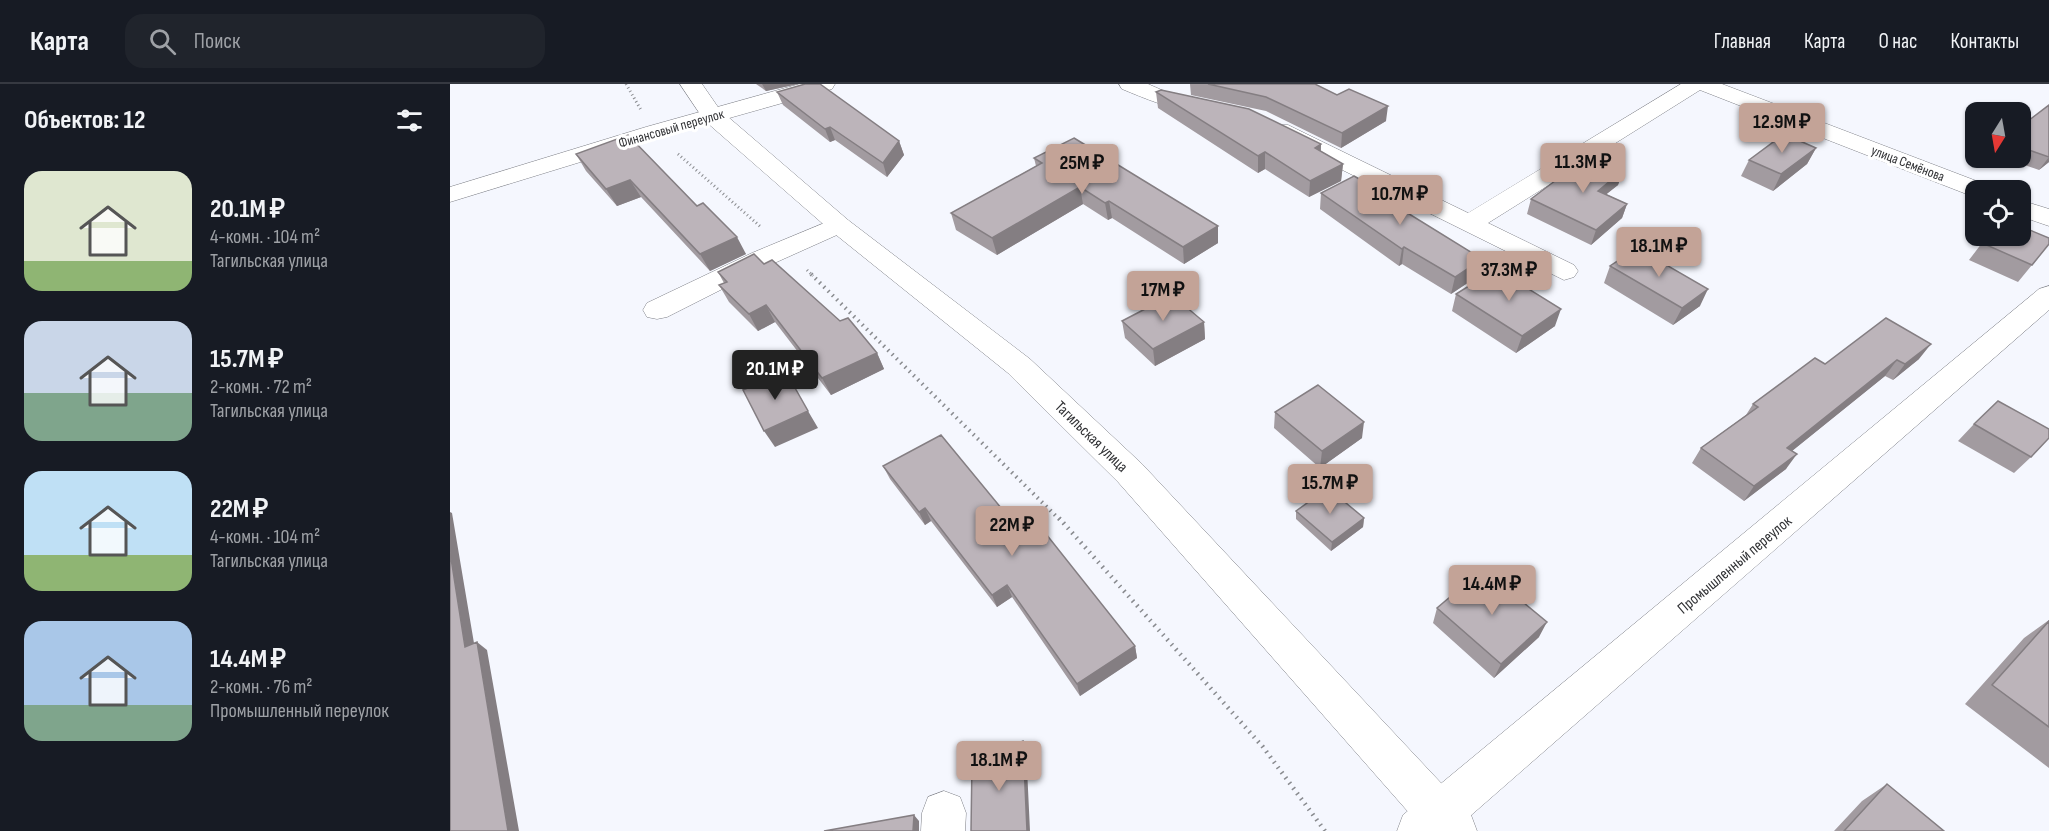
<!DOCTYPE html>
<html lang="ru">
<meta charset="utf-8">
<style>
body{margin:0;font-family:"Sofia Sans Condensed",sans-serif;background:#20242c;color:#f1f3f6;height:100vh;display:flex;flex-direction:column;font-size:22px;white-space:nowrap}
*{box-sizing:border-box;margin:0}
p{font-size:20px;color:#9ea1a6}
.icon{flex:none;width:33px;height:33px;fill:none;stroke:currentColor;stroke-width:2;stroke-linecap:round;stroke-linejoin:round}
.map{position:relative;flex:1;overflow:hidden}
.sheet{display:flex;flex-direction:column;background:#171b24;width:450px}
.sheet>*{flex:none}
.needle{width:39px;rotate:191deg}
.buttons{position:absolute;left:1515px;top:18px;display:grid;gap:12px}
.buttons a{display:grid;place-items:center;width:66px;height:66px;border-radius:12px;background:#171b24;box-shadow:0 2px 4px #0004;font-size:30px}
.price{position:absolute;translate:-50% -51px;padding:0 14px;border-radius:6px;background:#c3a397;color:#111;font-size:20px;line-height:39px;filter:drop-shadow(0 2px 3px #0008)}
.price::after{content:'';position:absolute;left:50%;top:36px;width:18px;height:14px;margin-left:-9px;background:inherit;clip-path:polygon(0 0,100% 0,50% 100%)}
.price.active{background:#222;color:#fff}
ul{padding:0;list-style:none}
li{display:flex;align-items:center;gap:18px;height:150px;padding:0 24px}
li span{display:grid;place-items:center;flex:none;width:168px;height:120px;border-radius:18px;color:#555}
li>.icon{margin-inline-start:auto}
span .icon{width:72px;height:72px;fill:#fffc;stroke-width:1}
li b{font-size:26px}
h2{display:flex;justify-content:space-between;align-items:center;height:72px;padding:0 24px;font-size:26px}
header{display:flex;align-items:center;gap:36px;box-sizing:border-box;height:84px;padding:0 30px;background:#171b24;border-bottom:2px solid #363941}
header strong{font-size:28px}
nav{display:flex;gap:33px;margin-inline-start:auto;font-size:21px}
.search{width:420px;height:54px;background:#20242c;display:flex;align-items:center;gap:15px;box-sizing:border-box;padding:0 21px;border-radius:18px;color:#9ea1a6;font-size:22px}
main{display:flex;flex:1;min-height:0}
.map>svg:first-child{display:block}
</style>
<header>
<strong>Карта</strong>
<div class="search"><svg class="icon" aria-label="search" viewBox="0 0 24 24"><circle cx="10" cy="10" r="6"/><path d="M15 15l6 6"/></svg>Поиск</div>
<nav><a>Главная</a><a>Карта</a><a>О нас</a><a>Контакты</a></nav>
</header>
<main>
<section class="sheet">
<h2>Объектов: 12<svg class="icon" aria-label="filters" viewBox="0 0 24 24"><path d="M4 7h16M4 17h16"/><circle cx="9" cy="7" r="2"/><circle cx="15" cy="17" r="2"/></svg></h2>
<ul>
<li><span style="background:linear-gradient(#dfe7d0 75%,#8fb573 0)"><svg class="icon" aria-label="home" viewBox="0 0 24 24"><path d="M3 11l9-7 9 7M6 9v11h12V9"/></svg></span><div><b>20.1M ₽</b><p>4-комн. · 104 m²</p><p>Тагильская улица</p></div></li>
<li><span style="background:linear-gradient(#c9d6e8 60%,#7fa58c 0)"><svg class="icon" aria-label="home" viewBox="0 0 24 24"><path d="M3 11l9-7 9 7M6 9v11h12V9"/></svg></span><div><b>15.7M ₽</b><p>2-комн. · 72 m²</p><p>Тагильская улица</p></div></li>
<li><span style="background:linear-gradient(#bfe0f5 70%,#8fb573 0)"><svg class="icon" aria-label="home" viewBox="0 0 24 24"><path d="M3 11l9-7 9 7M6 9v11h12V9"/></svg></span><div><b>22M ₽</b><p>4-комн. · 104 m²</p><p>Тагильская улица</p></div></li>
<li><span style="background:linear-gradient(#a9c7e8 70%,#7fa58c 0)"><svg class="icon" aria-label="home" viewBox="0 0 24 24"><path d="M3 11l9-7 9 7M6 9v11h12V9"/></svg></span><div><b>14.4M ₽</b><p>2-комн. · 76 m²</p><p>Промышленный переулок</p></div></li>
</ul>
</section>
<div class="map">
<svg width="1599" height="747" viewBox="0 0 1599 747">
<rect width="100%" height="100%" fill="#f5f7fe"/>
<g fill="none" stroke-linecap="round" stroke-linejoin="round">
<!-- minor casing -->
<g stroke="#7d7f86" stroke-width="1">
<path id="minor" d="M 350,0 L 385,0 L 382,5 L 212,53 L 0,118 L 0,103 L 196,43 Z
M 669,0 L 698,0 L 714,7 L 758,17 L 761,22 L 758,27 C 735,32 694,14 672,5 Z
M 1231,0 L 1272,0 L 1537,101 L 1540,106 L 1526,106 L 1526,113 L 1519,111 L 1250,6 L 1038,139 L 1124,181 L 1128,187 L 1124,193 L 1114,196 L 822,51 L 819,46 L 822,41 L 838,41 L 1018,129 Z
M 1570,116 L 1599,125 L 1599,142 L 1570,132 Z
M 389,133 L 398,136 L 402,141 L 398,146 L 320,181 L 217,233 L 207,235 L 197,233 L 193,226 L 197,219 L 302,169 Z
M 1599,202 L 1599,226 L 1003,747 L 947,747 L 953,731 L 1589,205 Z
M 494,707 L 510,713 L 516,729 L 515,747 L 471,747 L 472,729 L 478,713 Z"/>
</g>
<!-- major casing -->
<g stroke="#7d7f86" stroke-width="1">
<path id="major" d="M 230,0 L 252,0 L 270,26 L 398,136 L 580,275 L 692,380 L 1021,731 L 1027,747 L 975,747 L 668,398 L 558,289 L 380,146 L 254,36 Z"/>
</g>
<!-- path-far2 -->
<path stroke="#898b8f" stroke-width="3" stroke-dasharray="1 3" stroke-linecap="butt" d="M 176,0 L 191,26
M 228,70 L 312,144
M 357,186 L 363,192"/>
<!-- path-far1 -->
<path stroke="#898b8f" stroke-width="4" stroke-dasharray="1.5 4.5" stroke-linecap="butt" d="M 361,190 L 610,436"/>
<!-- path -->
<path stroke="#898b8f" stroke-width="4.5" stroke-dasharray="1.5 5" stroke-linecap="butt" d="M 609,434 L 813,663 L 875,747"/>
<!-- minor -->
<use href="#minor" fill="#fff" fill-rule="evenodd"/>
<!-- major -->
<use href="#major" fill="#fff" fill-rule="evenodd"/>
</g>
<!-- wall -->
<path fill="#a29ba0" d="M 306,0 L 348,0 L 316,7 Z
M 740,0 L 865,0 L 936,37 L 891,64 L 816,27 L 741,11 Z
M 327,8 L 449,57 L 454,71 L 437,93 L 385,56 L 380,58 L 333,21 Z
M 706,8 L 871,60 L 871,67 L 893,80 L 891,97 L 859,113 L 815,85 L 808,89 L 708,24 Z
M 1599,21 L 1599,78 L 1589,86 L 1554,74 L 1570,74 L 1570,43 Z
M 1366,64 L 1357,80 L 1323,107 L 1291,92 L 1299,76 Z
M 126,70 L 247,122 L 296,170 L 260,187 L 191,113 L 167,122 L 136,87 Z
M 584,74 L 768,142 L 768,159 L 734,180 L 662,134 L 658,136 L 633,120 L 547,171 L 506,146 L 501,129 L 586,82 Z
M 1173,86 L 1168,101 L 1156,110 L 1177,120 L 1172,134 L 1141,161 L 1077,130 L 1081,115 Z
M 871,109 L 942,114 L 940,122 L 1028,192 L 1001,210 L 952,180 L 949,182 L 870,125 Z
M 1532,159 L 1599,160 L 1568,198 L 1519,176 Z
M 314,180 L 427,269 L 434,285 L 381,311 L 325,238 L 308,247 L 279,218 L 269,201 L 274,199 L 268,188 Z
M 1160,182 L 1250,222 L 1223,241 L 1154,199 Z
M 1006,210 L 1105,242 L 1066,269 L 1002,227 Z
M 672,237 L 754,238 L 755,255 L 705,282 L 675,254 Z
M 1469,275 L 1443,296 L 1435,292 L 1342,367 L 1336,385 L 1294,417 L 1242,379 L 1251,364 L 1296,331 L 1303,320 L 1375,280 Z
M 825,328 L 912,354 L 870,384 L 824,344 Z
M 1524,340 L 1581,373 L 1564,389 L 1508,357 Z
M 433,382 L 561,436 L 685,562 L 687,574 L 630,612 L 562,513 L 547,523 L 481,437 L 475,441 L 440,395 Z
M 846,427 L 914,434 L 913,443 L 881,467 L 846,435 Z
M 987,524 L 1089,553 L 1044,594 L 983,539 Z
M 1599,536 L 1599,684 L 1515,620 L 1574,554 Z
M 1437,700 L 1494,747 L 1384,747 L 1412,717 Z"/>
<!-- shaded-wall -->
<path fill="#847e82" d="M 312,0 L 348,0 L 316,7 Z
M 938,22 L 936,37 L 891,64 L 892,49 Z
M 380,43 L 385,56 L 380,58 L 375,45 Z
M 449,57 L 454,71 L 437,93 L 433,79 Z
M 871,60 L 870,77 L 865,64 Z
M 1366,64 L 1357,80 L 1323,107 L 1331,90 Z
M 815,68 L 815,85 L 808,89 L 808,72 Z
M 1599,73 L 1599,78 L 1589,86 Z
M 893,80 L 891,97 L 859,113 L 860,97 Z
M 1173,86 L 1168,101 L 1143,121 L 1148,107 Z
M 180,96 L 191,113 L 167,122 L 156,105 Z
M 630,103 L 633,120 L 547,171 L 542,154 Z
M 942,114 L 939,131 L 934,119 Z
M 659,117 L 662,134 L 658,136 L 655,119 Z
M 1177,120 L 1172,134 L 1141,161 L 1146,146 Z
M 768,142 L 768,159 L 734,180 L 733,163 Z
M 287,153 L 296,170 L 260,187 L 250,170 Z
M 954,163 L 952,180 L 949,182 L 952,165 Z
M 1032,175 L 1028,192 L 1001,210 L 1005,193 Z
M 1258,205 L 1250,222 L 1223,241 L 1232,224 Z
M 316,221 L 325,238 L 308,247 L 299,230 Z
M 1111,225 L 1105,242 L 1066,269 L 1072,252 Z
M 754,238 L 755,255 L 705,282 L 703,265 Z
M 1481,260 L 1469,275 L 1443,296 L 1455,280 Z
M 427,269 L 434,285 L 381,311 L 372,294 Z
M 1447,276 L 1435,292 L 1327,379 L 1337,364 Z
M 358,327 L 368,344 L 325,363 L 314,347 Z
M 914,338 L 912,354 L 870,384 L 872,367 Z
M 1347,370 L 1336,385 L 1294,417 L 1304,402 Z
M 475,424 L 481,437 L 475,441 L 469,428 Z
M 0,428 L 2,429 L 26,571 L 15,563 L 0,468 Z
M 914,434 L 913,443 L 881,467 L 882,458 Z
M 557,501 L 562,513 L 547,523 L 542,511 Z
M 1097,538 L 1089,553 L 1044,594 L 1051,580 Z
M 27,558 L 37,566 L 69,747 L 58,747 Z
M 685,562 L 687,574 L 630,612 L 627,600 Z
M 573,657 L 576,663 L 580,747 L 577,747 Z
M 464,731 L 469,737 L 469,747 L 463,747 Z"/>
<!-- building -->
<path fill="#bcb4ba" stroke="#847e82" stroke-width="1.5" d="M 355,0 L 370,0 L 449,57 L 433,79 L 380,43 L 375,45 L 327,8 Z
M 758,0 L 865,0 L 887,11 L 899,5 L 938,22 L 892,49 L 816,13 Z
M 711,6 L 799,25 L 871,60 L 865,64 L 893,80 L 860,97 L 815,68 L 808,72 L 706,8 Z
M 1599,21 L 1599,73 L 1570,63 L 1570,43 Z
M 1334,50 L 1366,64 L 1331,90 L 1299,76 Z
M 178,51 L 247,122 L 253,119 L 287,153 L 250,170 L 180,96 L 156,105 L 126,70 Z
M 624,54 L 768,142 L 733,163 L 659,117 L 655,119 L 630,103 L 542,154 L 501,129 L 592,79 L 584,74 Z
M 1138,72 L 1173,86 L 1148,107 L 1177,120 L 1146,146 L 1081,115 Z
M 904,92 L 942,114 L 934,119 L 940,122 L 943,120 L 1032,175 L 1005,193 L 954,163 L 952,165 L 871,109 Z
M 1570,142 L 1599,154 L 1599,160 L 1582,181 L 1532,159 L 1539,152 L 1570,152 Z
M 1187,164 L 1258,205 L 1232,224 L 1160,182 Z
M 304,170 L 314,180 L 322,176 L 390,237 L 398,234 L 427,269 L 372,294 L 316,221 L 299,230 L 269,201 L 277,198 L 268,188 Z
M 1046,185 L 1111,225 L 1072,252 L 1006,210 Z
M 722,211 L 754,238 L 703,265 L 672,237 Z
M 1436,234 L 1481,260 L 1455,280 L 1447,276 L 1337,364 L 1347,370 L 1304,402 L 1251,364 L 1308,323 L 1303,320 L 1365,274 L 1375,280 Z
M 336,288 L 358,327 L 314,347 L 293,306 Z
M 868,301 L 914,338 L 872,367 L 825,328 Z
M 1548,317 L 1599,345 L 1599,354 L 1581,373 L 1524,340 Z
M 491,351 L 561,436 L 577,426 L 685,562 L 627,600 L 557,501 L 542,511 L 475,424 L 469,428 L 433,382 Z
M 878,404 L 914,434 L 882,458 L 846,427 Z
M 0,468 L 15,563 L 27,558 L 58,747 L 0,747 Z
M 1033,485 L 1097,538 L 1051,580 L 987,524 Z
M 1599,537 L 1599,643 L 1542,601 Z
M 573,657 L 577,747 L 521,747 L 522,678 Z
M 1437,700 L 1494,747 L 1394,747 Z
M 464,731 L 463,747 L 374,747 Z"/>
<g text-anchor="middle" stroke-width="6" stroke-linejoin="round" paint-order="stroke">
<!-- far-street labels -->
<g font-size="14" fill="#303134" stroke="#fff">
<text transform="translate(221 44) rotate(-16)" y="5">Финансовый переулок</text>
<text transform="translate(1458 79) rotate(21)" y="5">улица Семёнова</text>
</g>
<!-- street labels -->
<g font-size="16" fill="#303134" stroke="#fff">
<text transform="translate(642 352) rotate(44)" y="6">Тагильская улица</text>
<text transform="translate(1284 480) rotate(-40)" y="6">Промышленный переулок</text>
</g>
</g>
</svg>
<div class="buttons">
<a><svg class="needle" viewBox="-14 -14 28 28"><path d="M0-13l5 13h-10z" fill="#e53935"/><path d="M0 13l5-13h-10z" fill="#9ea1a6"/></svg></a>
<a><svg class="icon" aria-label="locate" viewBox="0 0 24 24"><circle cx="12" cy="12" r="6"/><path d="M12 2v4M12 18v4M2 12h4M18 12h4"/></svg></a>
</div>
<b class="price" style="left:1332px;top:70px">12.9M ₽</b>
<b class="price" style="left:1133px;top:110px">11.3M ₽</b>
<b class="price" style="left:632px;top:111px">25M ₽</b>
<b class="price" style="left:950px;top:142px">10.7M ₽</b>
<b class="price" style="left:1209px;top:194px">18.1M ₽</b>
<b class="price" style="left:1059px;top:218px">37.3M ₽</b>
<b class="price" style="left:713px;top:238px">17M ₽</b>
<b class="price active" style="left:325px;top:317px">20.1M ₽</b>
<b class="price" style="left:880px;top:431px">15.7M ₽</b>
<b class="price" style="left:562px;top:473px">22M ₽</b>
<b class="price" style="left:1042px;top:532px">14.4M ₽</b>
<b class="price" style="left:549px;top:708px">18.1M ₽</b>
</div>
</main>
